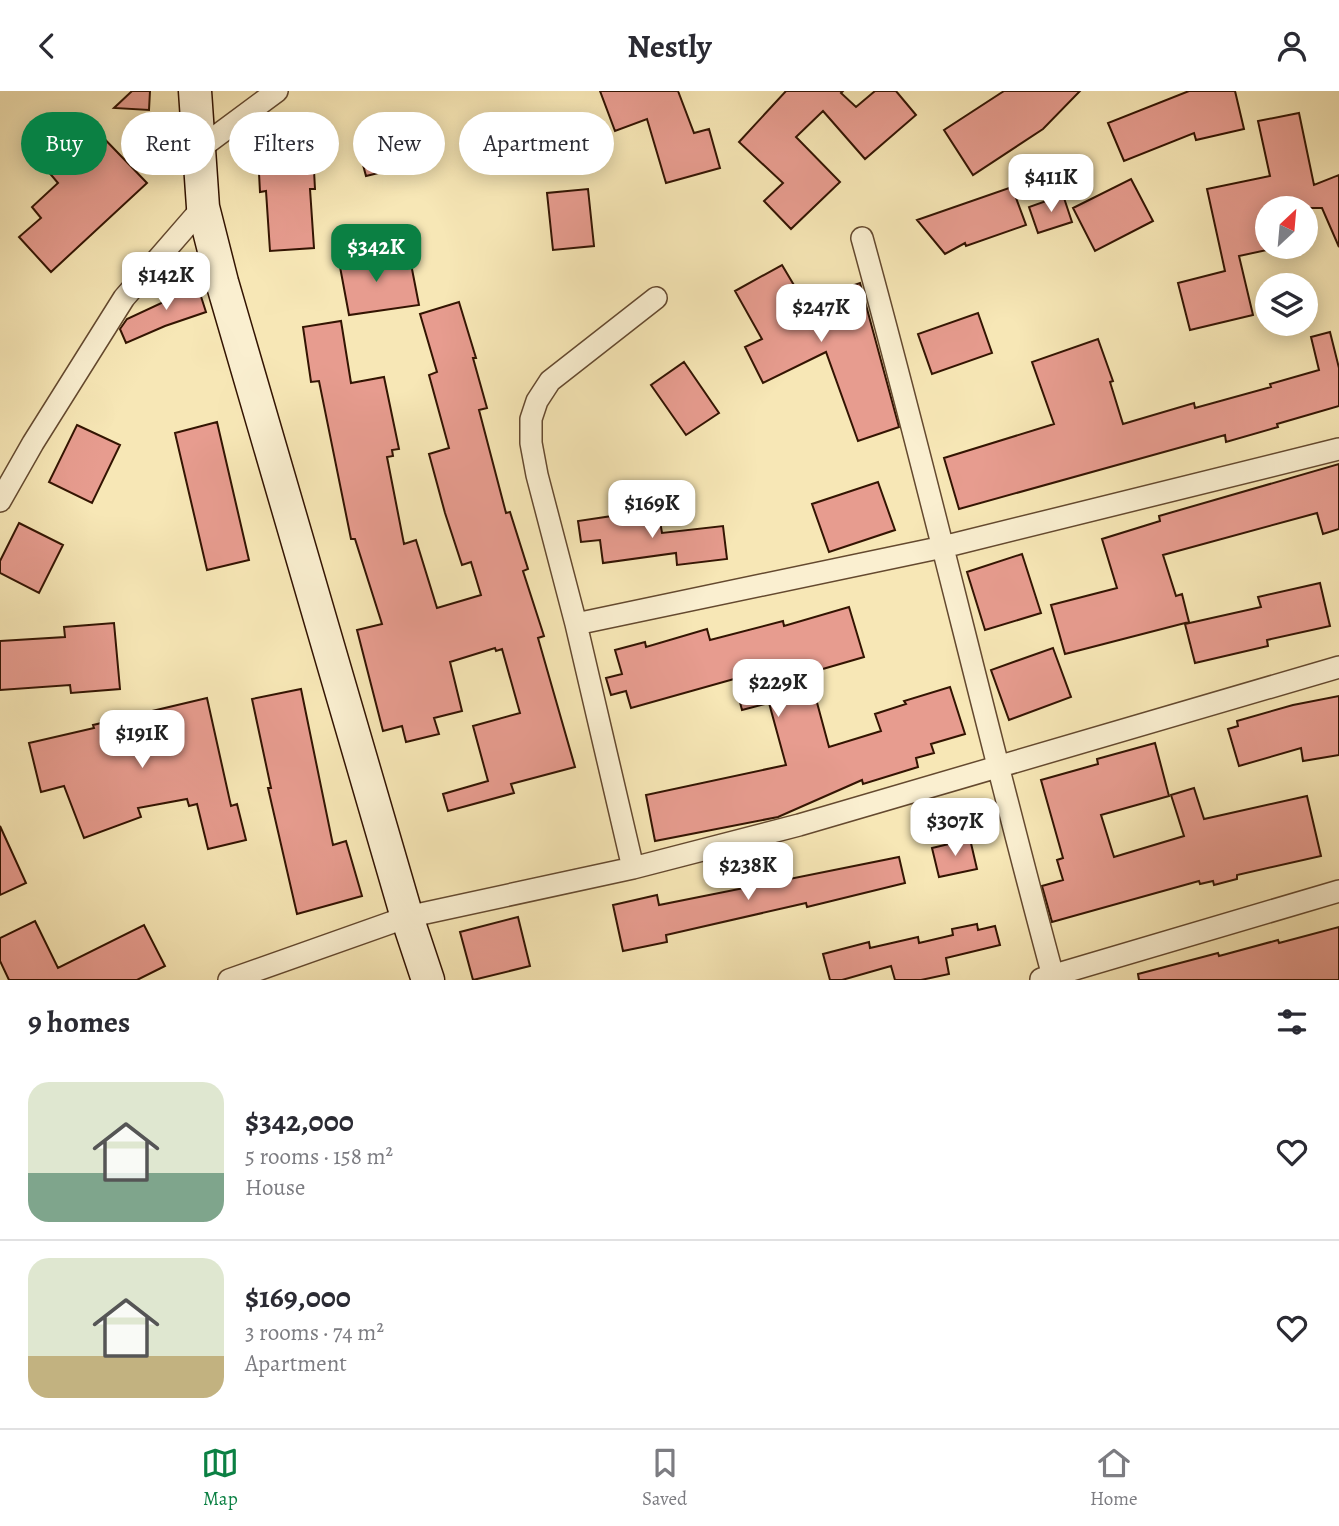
<!DOCTYPE html>
<meta charset="utf-8">
<style>
body{margin:0;font-family:Alegreya,serif;background:#f2f2f3;color:#2b2b33;height:100vh;display:flex;flex-direction:column;font-size:26px;white-space:nowrap}
*{box-sizing:border-box;margin:0}
p{font-size:23px;color:#7c7c81}
.icon{flex:none;width:38px;height:38px;fill:none;stroke:currentColor;stroke-width:2;stroke-linecap:round;stroke-linejoin:round}
.map{position:relative;height:889px;overflow:hidden}
.drawer{display:flex;flex-direction:column;background:#fff;flex:1}
.drawer>*{flex:none}
.hud{position:absolute;left:21px;top:21px;width:700px;height:63px;display:flex;gap:14px}
.needle{width:46px;rotate:26deg}
.fabs{position:absolute;left:1255px;top:105px;display:grid;gap:14px}
.fabs a{display:grid;place-items:center;width:63px;height:63px;border-radius:50%;background:#fff;box-shadow:0 4px 18px #0003;font-size:35px}
.price{position:absolute;translate:-50% -60px;padding:0 16px;border-radius:14px;background:#fff;color:#222;font-size:23px;line-height:46px;filter:drop-shadow(0 2px 4px #0008)}
.price::after{content:'';position:absolute;left:50%;top:42px;width:21px;height:16px;margin-left:-10px;background:inherit;clip-path:polygon(0 0,100% 0,50% 100%)}
.price.active{background:#0b8043;color:#fff}
ul{padding:0;list-style:none}
li{display:flex;align-items:center;gap:21px;height:175px;padding:0 28px}
li+li{border-top:2px solid #e1e1e2}
li span{display:grid;place-items:center;flex:none;width:196px;height:140px;border-radius:21px;color:#555}
li>.icon{margin-inline-start:auto}
span .icon{width:84px;height:84px;fill:#fffc;stroke-width:1}
li b{font-size:30px}
h2{display:flex;justify-content:space-between;align-items:center;height:84px;padding:0 28px;font-size:30px}
.pill{padding:0 24px;border-radius:32px;background:#fff;box-shadow:0 4px 18px #0003;font-size:24px;line-height:63px}
.pill.active{background:#0b8043;color:#fff}
header{display:flex;justify-content:space-between;align-items:center;height:91px;padding:0 28px;background:#fff;font-size:32px;font-weight:700}
.tabs{display:flex;justify-content:space-around;align-items:center;height:98px;border-top:2px solid #e1e1e2;background:#fff;font-size:19px;color:#7c7c81}
.tabs a{display:grid;justify-items:center;gap:4px}
.tabs .active{color:#0b8043}
.map>svg:first-child{display:block}
</style>
<header><svg class="icon" aria-label="back" viewBox="0 0 24 24"><path d="M15 5l-7 7 7 7"/></svg>Nestly<svg class="icon" aria-label="person" viewBox="0 0 24 24"><circle cx="12" cy="8" r="4"/><path d="M4 21q1-7 8-7t8 7"/></svg></header>
<div class="map">
<svg width="1339" height="889" viewBox="0 0 1339 889">
<rect width="100%" height="100%" fill="#f7e7b6"/>
<filter id="stains"><feTurbulence type="fractalNoise" baseFrequency=".00286" numOctaves="4"/><feColorMatrix values="0 0 0 0 .2 0 0 0 0 .09 0 0 0 0 .02 0 0 0 .5 -.17"/></filter>
<radialGradient id="worn" r=".72"><stop offset=".6" stop-color="#630" stop-opacity="0"/><stop offset="1" stop-color="#630" stop-opacity=".3"/></radialGradient>
<!-- building -->
<path fill="#e79c8f" stroke="#331402" stroke-width="2" d="M 132,0 L 150,0 L 149,19 L 114,17 Z
M 600,0 L 678,0 L 694,42 L 709,38 L 720,77 L 666,92 L 647,28 L 615,40 Z
M 786,0 L 843,0 L 841,2 L 856,16 L 875,0 L 896,0 L 916,24 L 865,68 L 823,20 L 796,46 L 840,91 L 791,138 L 764,110 L 783,92 L 739,51 Z
M 1004,0 L 1080,0 L 1043,38 L 973,84 L 944,39 Z
M 1189,0 L 1235,0 L 1244,38 L 1196,49 L 1194,42 L 1124,70 L 1108,32 Z
M 1299,22 L 1314,94 L 1339,84 L 1339,156 L 1322,117 L 1267,117 L 1267,159 L 1239,165 L 1253,224 L 1190,239 L 1178,192 L 1225,180 L 1207,98 L 1270,85 L 1258,30 Z
M 93,36 L 147,92 L 51,181 L 19,146 L 41,127 L 32,116 L 58,92 L 47,79 Z
M 312,42 L 315,98 L 310,98 L 314,157 L 270,160 L 266,100 L 260,101 L 257,44 Z
M 388,51 L 395,78 L 366,85 L 359,59 Z
M 1131,88 L 1153,130 L 1095,160 L 1073,117 Z
M 1012,96 L 1026,134 L 966,155 L 965,152 L 945,163 L 917,129 Z
M 588,98 L 594,155 L 553,159 L 547,102 Z
M 1063,104 L 1072,131 L 1038,142 L 1029,116 Z
M 378,158 L 381,178 L 411,173 L 419,214 L 349,224 L 338,165 Z
M 782,174 L 804,211 L 860,192 L 899,336 L 858,350 L 826,261 L 763,292 L 745,256 L 762,248 L 735,200 Z
M 196,190 L 206,221 L 165,235 L 126,252 L 120,238 L 127,228 L 168,209 L 164,199 Z
M 459,211 L 476,267 L 473,267 L 487,317 L 479,319 L 506,422 L 510,421 L 528,478 L 523,480 L 544,545 L 538,547 L 575,676 L 511,693 L 514,702 L 448,720 L 443,703 L 488,690 L 473,635 L 520,622 L 502,558 L 496,560 L 495,557 L 450,571 L 462,620 L 434,627 L 439,643 L 406,651 L 402,635 L 383,640 L 357,539 L 382,533 L 355,448 L 351,448 L 319,290 L 311,291 L 303,236 L 341,230 L 351,292 L 384,286 L 399,358 L 392,359 L 393,365 L 387,366 L 404,453 L 416,449 L 437,517 L 481,504 L 471,471 L 462,474 L 445,422 L 429,363 L 449,357 L 429,284 L 437,281 L 420,223 Z
M 978,222 L 992,262 L 932,283 L 918,243 Z
M 1330,241 L 1339,277 L 1339,315 L 1277,333 L 1278,336 L 1226,351 L 1225,344 L 959,418 L 944,367 L 1054,333 L 1032,271 L 1098,248 L 1113,290 L 1110,291 L 1123,333 L 1194,312 L 1195,317 L 1271,296 L 1270,293 L 1319,279 L 1311,246 Z
M 684,271 L 719,322 L 686,344 L 651,294 Z
M 217,331 L 249,469 L 207,479 L 175,342 Z
M 77,334 L 120,354 L 92,412 L 49,391 Z
M 1339,373 L 1339,438 L 1323,443 L 1317,422 L 1163,464 L 1176,505 L 1182,503 L 1189,531 L 1065,563 L 1051,514 L 1117,497 L 1102,448 L 1160,430 L 1159,425 Z
M 878,391 L 895,439 L 829,461 L 812,413 Z
M 619,424 L 620,429 L 659,424 L 662,442 L 723,435 L 727,468 L 677,474 L 676,462 L 603,472 L 600,449 L 581,451 L 578,430 Z
M 19,432 L 63,454 L 39,502 L 0,482 L 0,470 Z
M 1022,463 L 1041,522 L 985,539 L 967,481 Z
M 1320,492 L 1330,535 L 1267,549 L 1268,555 L 1195,572 L 1185,533 L 1261,516 L 1258,506 Z
M 849,516 L 864,566 L 809,582 L 829,656 L 881,640 L 875,623 L 906,613 L 904,610 L 950,596 L 965,643 L 931,653 L 934,662 L 916,667 L 918,676 L 863,693 L 862,689 L 778,726 L 655,750 L 646,704 L 786,674 L 769,612 L 742,619 L 734,588 L 631,617 L 626,600 L 611,604 L 606,587 L 622,583 L 615,559 L 645,551 L 646,556 L 707,538 L 710,549 L 783,530 L 784,535 Z
M 114,532 L 120,598 L 71,602 L 70,594 L 0,599 L 0,550 L 65,546 L 64,536 Z
M 1053,557 L 1071,606 L 1009,629 L 991,579 Z
M 301,598 L 333,754 L 346,750 L 362,805 L 297,823 L 268,697 L 271,697 L 252,608 Z
M 1339,605 L 1339,664 L 1303,670 L 1301,657 L 1239,675 L 1228,638 L 1238,635 L 1237,630 L 1293,614 Z
M 207,607 L 231,715 L 237,713 L 246,749 L 208,758 L 197,713 L 189,715 L 187,708 L 138,717 L 141,726 L 84,747 L 64,695 L 41,701 L 29,652 L 94,637 L 93,634 Z
M 1155,652 L 1169,705 L 1101,724 L 1114,766 L 1184,745 L 1171,704 L 1194,697 L 1204,728 L 1307,705 L 1321,765 L 1237,784 L 1237,788 L 1214,794 L 1213,790 L 1200,793 L 1199,790 L 1052,831 L 1042,795 L 1063,789 L 1057,769 L 1063,767 L 1041,689 L 1098,673 L 1097,668 Z
M 0,735 L 26,792 L 0,804 Z
M 970,748 L 977,778 L 939,786 L 932,757 Z
M 899,766 L 905,792 L 807,816 L 806,812 L 666,844 L 667,851 L 623,860 L 613,814 L 657,804 L 659,814 Z
M 518,826 L 530,875 L 473,889 L 460,841 Z
M 35,830 L 58,877 L 144,834 L 165,875 L 137,889 L 9,889 L 0,870 L 0,847 Z
M 977,833 L 978,839 L 995,835 L 1000,854 L 946,867 L 949,883 L 921,889 L 895,889 L 891,875 L 842,889 L 830,889 L 823,863 L 869,851 L 870,857 L 918,846 L 919,852 L 953,844 L 952,838 Z
M 1339,836 L 1339,889 L 1139,889 L 1138,883 L 1218,862 L 1219,865 L 1278,849 L 1279,852 Z"/>
<g fill="none" stroke-linecap="round" stroke-linejoin="round">
<!-- street casing -->
<g stroke="#64492f" stroke-width="24">
<path id="street" d="M 199,58 L 277,0
M 862,147 C 930,394 987,642 1054,889
M 0,410 L 33,352 L 124,207 L 203,116
M 576,533 L 943,456 L 1339,358
M 633,777 L 576,533 L 537,384 L 531,352 L 531,328 L 537,310 L 550,290 L 656,207
M 1041,888 L 1339,800
M 229,889 L 407,826 L 633,777 L 799,734 L 1339,576"/>
</g>
<!-- secondary casing -->
<g stroke="#331402" stroke-width="35">
<path id="secondary" d="M 195,0 L 203,116 L 222,191 L 407,826 L 428,889"/>
</g>
<!-- street -->
<use href="#street" stroke="#faefd0" stroke-width="21"/>
<!-- secondary -->
<use href="#secondary" stroke="#faefd0" stroke-width="32"/>
</g>
<rect width="100%" height="100%" filter="url(#stains)"/>
<rect width="100%" height="100%" fill="url(#worn)"/>
</svg>
<div class="fabs">
<a><svg class="needle" viewBox="-14 -14 28 28"><path d="M0-13l5 13h-10z" fill="#e53935"/><path d="M0 13l5-13h-10z" fill="#7c7c81"/></svg></a>
<a><svg class="icon" aria-label="layers" viewBox="0 0 24 24"><path d="M12 4l9 5-9 5-9-5zM3 14l9 5 9-5"/></svg></a>
</div>
<b class="price" style="left:1051px;top:123px">$411K</b>
<b class="price active" style="left:376px;top:193px">$342K</b>
<b class="price" style="left:166px;top:221px">$142K</b>
<b class="price" style="left:821px;top:253px">$247K</b>
<b class="price" style="left:652px;top:449px">$169K</b>
<b class="price" style="left:778px;top:628px">$229K</b>
<b class="price" style="left:142px;top:679px">$191K</b>
<b class="price" style="left:955px;top:767px">$307K</b>
<b class="price" style="left:748px;top:811px">$238K</b>
<div class="hud">
<a class="pill active">Buy</a>
<a class="pill">Rent</a>
<a class="pill">Filters</a>
<a class="pill">New</a>
<a class="pill">Apartment</a>
</div>
</div>
<section class="drawer">
<h2>9 homes<svg class="icon" aria-label="filters" viewBox="0 0 24 24"><path d="M4 7h16M4 17h16"/><circle cx="9" cy="7" r="2"/><circle cx="15" cy="17" r="2"/></svg></h2>
<ul>
<li><span style="background:linear-gradient(#dfe7d0 65%,#7fa58c 0)"><svg class="icon" aria-label="home" viewBox="0 0 24 24"><path d="M3 11l9-7 9 7M6 9v11h12V9"/></svg></span><div><b>$342,000</b><p>5 rooms · 158 m²</p><p>House</p></div><svg class="icon" aria-label="heart" viewBox="0 0 24 24"><path d="M12 20l-8-8c-3-5 5-10 8-4 3-6 11-1 8 4z"/></svg></li>
<li><span style="background:linear-gradient(#dfe7d0 70%,#c2b280 0)"><svg class="icon" aria-label="home" viewBox="0 0 24 24"><path d="M3 11l9-7 9 7M6 9v11h12V9"/></svg></span><div><b>$169,000</b><p>3 rooms · 74 m²</p><p>Apartment</p></div><svg class="icon" aria-label="heart" viewBox="0 0 24 24"><path d="M12 20l-8-8c-3-5 5-10 8-4 3-6 11-1 8 4z"/></svg></li>
</ul>
</section>
<nav class="tabs">
<a class="active"><svg class="icon" aria-label="map" viewBox="0 0 24 24"><path d="M3 6l6-2 6 2 6-2v14l-6 2-6-2-6 2zM9 4v14M15 6v14"/></svg>Map</a>
<a><svg class="icon" aria-label="saved" viewBox="0 0 24 24"><path d="M7 4h10v16l-5-4-5 4z"/></svg>Saved</a>
<a><svg class="icon" aria-label="home" viewBox="0 0 24 24"><path d="M3 11l9-7 9 7M6 9v11h12V9"/></svg>Home</a>
</nav>
